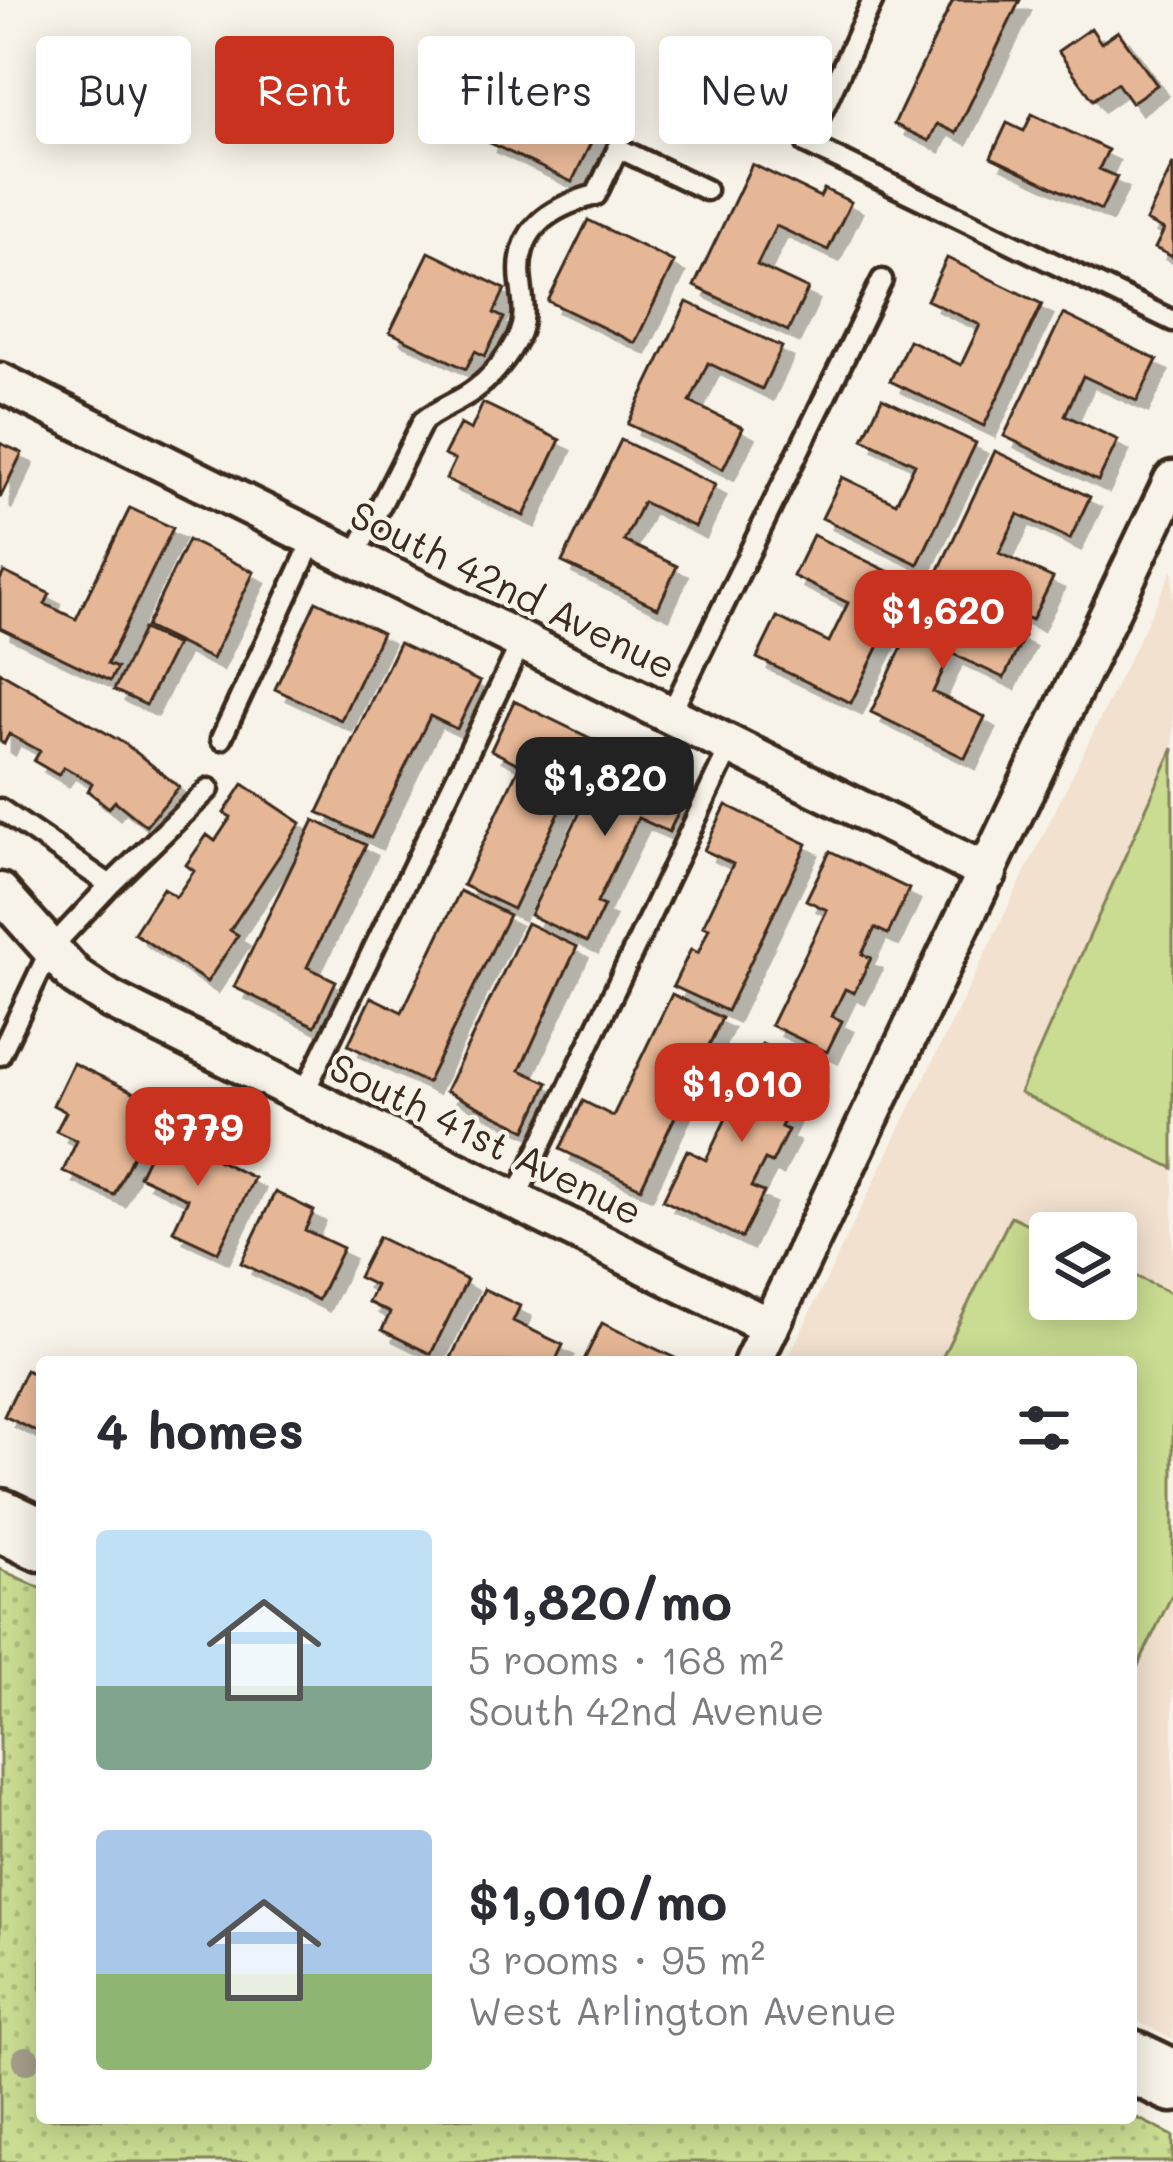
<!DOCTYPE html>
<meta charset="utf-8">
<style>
body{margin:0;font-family:Mali,sans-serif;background:#f7f7f7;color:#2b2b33;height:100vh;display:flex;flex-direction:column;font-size:45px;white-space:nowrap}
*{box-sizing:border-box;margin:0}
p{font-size:39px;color:#7c7c81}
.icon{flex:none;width:66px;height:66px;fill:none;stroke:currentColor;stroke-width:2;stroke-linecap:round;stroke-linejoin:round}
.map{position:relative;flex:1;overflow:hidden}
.side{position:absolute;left:36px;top:1356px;width:1101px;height:768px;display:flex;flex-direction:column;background:#fff;border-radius:12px;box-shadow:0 6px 30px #0003}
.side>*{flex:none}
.top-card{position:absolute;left:36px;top:36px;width:1101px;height:108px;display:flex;gap:24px}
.controls{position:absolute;left:1029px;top:1212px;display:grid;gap:24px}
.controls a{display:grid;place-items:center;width:108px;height:108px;border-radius:12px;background:#fff;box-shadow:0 6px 30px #0003;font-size:60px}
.price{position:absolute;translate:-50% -102px;padding:0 27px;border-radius:24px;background:#c8321e;color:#fff;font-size:39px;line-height:78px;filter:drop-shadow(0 3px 6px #0008)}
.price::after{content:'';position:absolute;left:50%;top:72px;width:36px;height:27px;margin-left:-18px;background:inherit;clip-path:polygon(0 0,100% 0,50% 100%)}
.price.on{background:#222;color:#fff}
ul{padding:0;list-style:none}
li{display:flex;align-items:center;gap:36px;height:300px;padding:0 60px}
li span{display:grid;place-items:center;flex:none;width:336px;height:240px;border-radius:12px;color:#555}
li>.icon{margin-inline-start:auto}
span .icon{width:144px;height:144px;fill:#fffc;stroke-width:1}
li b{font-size:51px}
h2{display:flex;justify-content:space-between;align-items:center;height:144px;padding:0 60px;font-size:51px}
.pill{padding:0 42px;border-radius:12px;background:#fff;box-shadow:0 6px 30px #0003;font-size:42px;line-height:108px}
.pill.on{background:#c8321e;color:#fff}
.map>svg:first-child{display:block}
</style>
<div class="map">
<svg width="1173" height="2162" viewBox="0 0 1173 2162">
<defs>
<pattern id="grass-dots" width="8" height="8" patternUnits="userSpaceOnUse" patternTransform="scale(3)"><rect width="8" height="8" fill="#c9dc91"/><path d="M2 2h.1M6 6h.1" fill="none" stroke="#aebd7d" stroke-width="1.8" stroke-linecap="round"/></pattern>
<filter id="shadow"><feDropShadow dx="11" dy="11" stdDeviation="0" flood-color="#0004"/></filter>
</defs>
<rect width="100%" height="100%" fill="#f7f3e8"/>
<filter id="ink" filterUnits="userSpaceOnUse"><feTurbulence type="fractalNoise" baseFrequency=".00833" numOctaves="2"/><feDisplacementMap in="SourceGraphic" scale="24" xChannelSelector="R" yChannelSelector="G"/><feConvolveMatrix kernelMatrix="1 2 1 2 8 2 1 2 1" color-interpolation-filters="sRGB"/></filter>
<g filter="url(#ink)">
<!-- built -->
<path fill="#f2e1cf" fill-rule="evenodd" d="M 1173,569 L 1173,2039 L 1131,2018 L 1131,1362 L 786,1362 ZM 1050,1233 L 1116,1233 L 1116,1299 L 1050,1299 Z"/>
<!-- grass -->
<path fill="url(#grass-dots)" stroke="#828358" stroke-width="3" d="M 0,1569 L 42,1589 L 42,2118 L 1131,2118 L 1131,2115 L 1173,2136 L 1173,2162 L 0,2162 Z"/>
<!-- pitch -->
<path fill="#c9dc91" stroke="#828358" stroke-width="3" d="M 1173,748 L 1173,1168 L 1020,1093 Z
M 1011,1216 L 1050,1235 L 1050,1299 L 1116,1299 L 1116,1267 L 1173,1294 L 1173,1593 L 1131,1680 L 1131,1362 L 940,1362 Z"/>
<!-- building -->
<path fill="#e6b796" stroke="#3b2a1e" stroke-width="3" filter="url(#shadow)" d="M 953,0 L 1020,0 L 956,133 L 937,124 L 929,141 L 894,124 Z
M 1091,28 L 1101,43 L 1118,31 L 1157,85 L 1131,103 L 1117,83 L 1093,100 L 1058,51 Z
M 526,58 L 612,99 L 572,182 L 486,141 Z
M 1032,114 L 1108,150 L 1099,169 L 1117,177 L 1101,210 L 991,157 L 1007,123 L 1024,131 Z
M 752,164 L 820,197 L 824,189 L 851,202 L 828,250 L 776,226 L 757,265 L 808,289 L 788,331 L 694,286 Z
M 1173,164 L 1173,257 L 1155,248 L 1164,230 L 1146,221 Z
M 588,220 L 674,262 L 635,343 L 548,301 Z
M 429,252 L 505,289 L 494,313 L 504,318 L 485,356 L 475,351 L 466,369 L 390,332 Z
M 947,258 L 1042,304 L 984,426 L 890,381 L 909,340 L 961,365 L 980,325 L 927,300 Z
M 687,302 L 782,347 L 762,389 L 708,363 L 690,402 L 743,428 L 723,469 L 628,424 Z
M 1063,314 L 1157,360 L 1137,401 L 1083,376 L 1065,415 L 1118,440 L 1098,481 L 1004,436 Z
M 882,398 L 976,443 L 918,564 L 822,518 L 842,477 L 896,503 L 915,464 L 863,439 Z
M 483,403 L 560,440 L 524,516 L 446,479 L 455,460 L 444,455 L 460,424 L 471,430 Z
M 621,440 L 715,485 L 695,527 L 643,502 L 624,541 L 677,566 L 658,608 L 562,562 Z
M 0,443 L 22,453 L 0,498 Z
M 995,451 L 1090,497 L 1070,539 L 1018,514 L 999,553 L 1053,578 L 1032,620 L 937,574 Z
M 130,508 L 173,528 L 107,664 L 117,668 L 110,681 L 0,628 L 0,580 L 4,572 L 50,594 L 45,604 L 76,619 Z
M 813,535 L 910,582 L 851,703 L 757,658 L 777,617 L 829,642 L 848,603 L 793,576 Z
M 188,540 L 254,572 L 212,659 L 146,627 Z
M 929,590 L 1024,636 L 1004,678 L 951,653 L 933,692 L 985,717 L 965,758 L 871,712 Z
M 316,601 L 382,633 L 341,720 L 275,689 Z
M 143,629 L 176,645 L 146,705 L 114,690 Z
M 399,643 L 480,682 L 457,729 L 430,716 L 371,838 L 318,812 Z
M 0,672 L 127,745 L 179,787 L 146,826 L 115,801 L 109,808 L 88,791 L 92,783 L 64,767 L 58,775 L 34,761 L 40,751 L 9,734 L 4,744 L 0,741 Z
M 514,701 L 594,740 L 513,909 L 463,885 L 520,765 L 491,750 Z
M 611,748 L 691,786 L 669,832 L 638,818 L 597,903 L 604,906 L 587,942 L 530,915 Z
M 243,784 L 301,823 L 230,930 L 238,935 L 207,982 L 134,933 L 163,888 L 176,897 L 194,871 L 186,865 L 207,835 L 215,841 L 231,817 L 224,813 Z
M 726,805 L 807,844 L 727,1011 L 673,986 L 691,949 L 698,953 L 709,928 L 703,926 L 733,864 L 704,850 Z
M 314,820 L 366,845 L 307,967 L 336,981 L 315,1026 L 234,987 Z
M 830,851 L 909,889 L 888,934 L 875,928 L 862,954 L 871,958 L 854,993 L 845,989 L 832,1016 L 842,1021 L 827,1052 L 771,1025 L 827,910 L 806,900 Z
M 460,891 L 509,915 L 427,1083 L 348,1045 L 371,997 L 402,1012 Z
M 527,923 L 577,947 L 520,1070 L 548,1083 L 526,1130 L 446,1091 Z
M 672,994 L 722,1018 L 641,1188 L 560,1149 L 583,1101 L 613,1116 Z
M 762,1044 L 816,1071 L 802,1102 L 795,1098 L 781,1127 L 788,1130 L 772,1163 L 765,1160 L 751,1187 L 764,1192 L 742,1238 L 663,1200 L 687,1150 L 706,1160 Z
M 73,1063 L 158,1104 L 114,1195 L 63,1171 L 77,1141 L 56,1131 L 66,1112 L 53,1105 Z
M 160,1132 L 254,1178 L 218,1252 L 173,1231 L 188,1199 L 139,1176 Z
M 275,1192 L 314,1211 L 305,1230 L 343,1248 L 318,1300 L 241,1263 Z
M 378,1237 L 467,1280 L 431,1354 L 382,1330 L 390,1313 L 368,1302 L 376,1286 L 358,1277 Z
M 484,1289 L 520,1306 L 513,1321 L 563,1345 L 555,1362 L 449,1362 Z
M 602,1323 L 681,1361 L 680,1362 L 583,1362 Z
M 26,1370 L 42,1378 L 42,1434 L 4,1416 Z"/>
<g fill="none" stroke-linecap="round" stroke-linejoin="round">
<!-- service casing -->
<g stroke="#3b2a1e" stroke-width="27">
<path id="service" d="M 873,0 L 807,144 L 1173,321
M 354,558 L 423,421 C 440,407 462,401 478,387 C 494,375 509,355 518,337 C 527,318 523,302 521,283 C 514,229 550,207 596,195 L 618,148 L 706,190
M 670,715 L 882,280
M 221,739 L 314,538
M 0,809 L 110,885
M 0,1055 L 51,948 L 110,885 L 209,789
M 303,1095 L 522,641
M 515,1200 L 731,745"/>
</g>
<!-- minor casing -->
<g stroke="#3b2a1e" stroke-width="45">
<path id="minor" d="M 0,382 L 988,873
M 0,892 L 76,977 L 111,1000 L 770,1327
M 753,1362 L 1173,480"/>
</g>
<!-- primary casing -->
<g stroke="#3b2a1e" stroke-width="69">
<path id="primary" d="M 0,1520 L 42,1540
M 1131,2061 L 1173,2081"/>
</g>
<!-- service -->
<use href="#service" stroke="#f7f3e8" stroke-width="18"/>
<!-- minor -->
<use href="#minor" stroke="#f7f3e8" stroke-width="36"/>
<!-- primary -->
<use href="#primary" stroke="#f7f3e8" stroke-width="60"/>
</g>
<!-- trees -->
<circle fill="#a39d89" cx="26" cy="2060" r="14"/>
</g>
<g text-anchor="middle" stroke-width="9" stroke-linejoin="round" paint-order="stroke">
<!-- street labels -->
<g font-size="39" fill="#3b2a1e" stroke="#f7f3e8">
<text transform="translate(513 590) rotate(26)" y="14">South 42nd Avenue</text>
<text transform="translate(486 1139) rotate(26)" y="14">South 41st Avenue</text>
</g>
</g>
</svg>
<div class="controls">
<a><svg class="icon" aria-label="layers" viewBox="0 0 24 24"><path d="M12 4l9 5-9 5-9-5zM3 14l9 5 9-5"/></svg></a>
</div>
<b class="price" style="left:943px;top:672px">$1,620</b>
<b class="price on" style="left:605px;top:839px">$1,820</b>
<b class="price" style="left:742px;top:1145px">$1,010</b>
<b class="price" style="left:198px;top:1189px">$779</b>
<div class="top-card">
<a class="pill">Buy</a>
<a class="pill on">Rent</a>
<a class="pill">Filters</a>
<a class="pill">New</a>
</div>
<section class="side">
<h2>4 homes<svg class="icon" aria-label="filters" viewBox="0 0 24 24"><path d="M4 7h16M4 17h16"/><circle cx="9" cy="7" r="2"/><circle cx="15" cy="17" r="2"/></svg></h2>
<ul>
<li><span style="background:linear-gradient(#bfe0f5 65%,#7fa58c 0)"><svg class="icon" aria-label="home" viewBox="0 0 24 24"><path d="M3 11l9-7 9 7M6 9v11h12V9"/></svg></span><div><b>$1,820/mo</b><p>5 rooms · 168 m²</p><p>South 42nd Avenue</p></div></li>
<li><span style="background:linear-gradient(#a9c7e8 60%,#8fb573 0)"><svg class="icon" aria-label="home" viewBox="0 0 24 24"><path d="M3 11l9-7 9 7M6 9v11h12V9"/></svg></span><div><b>$1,010/mo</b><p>3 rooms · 95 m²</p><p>West Arlington Avenue</p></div></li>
</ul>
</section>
</div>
